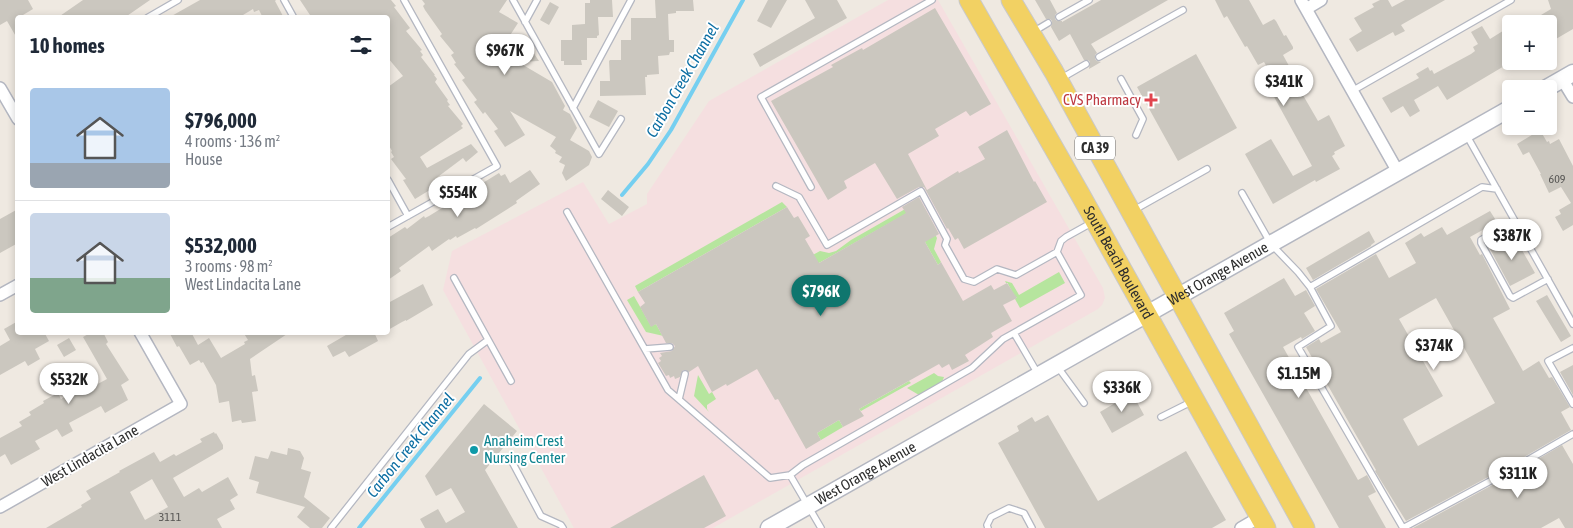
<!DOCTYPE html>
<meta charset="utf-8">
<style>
body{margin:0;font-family:"Asap Condensed",sans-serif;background:#f6f6f7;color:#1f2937;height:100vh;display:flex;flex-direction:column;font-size:19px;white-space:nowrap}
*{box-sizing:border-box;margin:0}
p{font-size:16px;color:#747a83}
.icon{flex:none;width:28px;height:28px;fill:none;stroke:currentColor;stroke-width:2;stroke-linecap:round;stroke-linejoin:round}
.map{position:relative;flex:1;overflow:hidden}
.side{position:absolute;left:15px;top:15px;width:375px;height:320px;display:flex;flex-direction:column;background:#fff;border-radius:5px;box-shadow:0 2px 8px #0003}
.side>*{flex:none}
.fabs{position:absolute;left:1502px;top:15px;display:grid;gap:10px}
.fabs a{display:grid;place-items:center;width:55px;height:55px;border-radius:5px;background:#fff;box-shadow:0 2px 8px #0003;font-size:25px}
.price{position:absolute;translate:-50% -42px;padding:0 11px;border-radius:18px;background:#fff;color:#222;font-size:16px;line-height:32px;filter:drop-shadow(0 1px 2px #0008)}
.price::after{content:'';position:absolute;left:50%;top:30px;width:15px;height:11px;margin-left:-8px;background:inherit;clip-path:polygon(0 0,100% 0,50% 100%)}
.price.current{background:#0f766e;color:#fff}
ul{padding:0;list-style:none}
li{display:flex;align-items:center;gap:15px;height:125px;padding:0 15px}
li+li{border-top:1px solid #e0e1e3}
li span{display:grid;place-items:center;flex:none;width:140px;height:100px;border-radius:5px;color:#555}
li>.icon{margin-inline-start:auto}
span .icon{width:60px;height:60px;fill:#fffc;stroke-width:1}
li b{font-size:21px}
h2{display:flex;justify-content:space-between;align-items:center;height:60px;padding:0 15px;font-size:21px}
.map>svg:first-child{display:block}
</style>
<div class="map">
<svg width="1573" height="528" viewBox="0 0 1573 528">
<rect width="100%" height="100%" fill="#efe9e1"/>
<!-- medical -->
<path fill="#f5dfe0" d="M 888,0 L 938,0 L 1103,288 L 1105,298 L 1102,305 L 1098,309 L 713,528 L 574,528 L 443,290 L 452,251 L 583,182 L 609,224 L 647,204 L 647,194 L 709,101 Z"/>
<!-- green -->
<path fill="#b6e59e" d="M 782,202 L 787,207 L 638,292 L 635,286 Z
M 914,204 L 918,207 L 764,294 L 780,273 L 820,251 L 829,253 L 836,251 L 851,240 Z
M 928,221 L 937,238 L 934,249 L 941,262 L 938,265 L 925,242 Z
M 1059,272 L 1065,283 L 1020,308 L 1015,299 L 1017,297 L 1015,297 L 1008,284 L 1008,283 L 1006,283 L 1005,281 L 1012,283 L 1019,295 Z
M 634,296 L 651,326 L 656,324 L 662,335 L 677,339 L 646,332 L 627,300 Z
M 934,373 L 938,376 L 944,377 L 942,382 L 919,395 L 907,388 Z
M 698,375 L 709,394 L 712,392 L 716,399 L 707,405 L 707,409 L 709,412 L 694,396 Z
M 909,381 L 911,383 L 861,411 L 859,409 Z
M 839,420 L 843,427 L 821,440 L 817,433 Z"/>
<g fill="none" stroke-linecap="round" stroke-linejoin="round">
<!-- stream -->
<path stroke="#75cff0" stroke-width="4" d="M 622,195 L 648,164 L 671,130 L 743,0
M 359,528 L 480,378"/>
</g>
<!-- building -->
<path fill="#cbc7bf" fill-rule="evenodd" d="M 0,0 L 28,0 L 33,9 L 18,18 L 18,40 L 7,21 L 0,25 Z
M 83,0 L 150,0 L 124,18 L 57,18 Z
M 200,0 L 276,0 L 275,1 L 284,18 L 263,18 L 259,10 L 254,12 L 253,9 L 238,18 L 168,18 Z
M 300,0 L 391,0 L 396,6 L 394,7 L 410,28 L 406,31 L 422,50 L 420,51 L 423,55 L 421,57 L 435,75 L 434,75 L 437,79 L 435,82 L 448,100 L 447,101 L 450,105 L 448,106 L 463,124 L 461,126 L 463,128 L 420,157 L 427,168 L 471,144 L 478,152 L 466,162 L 463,158 L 435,179 L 438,185 L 415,199 L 403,180 L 406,179 L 391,159 L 394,157 L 391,152 L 392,151 L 388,144 L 388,87 L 403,76 L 388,58 L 388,18 L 312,18 Z
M 422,0 L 507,0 L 499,12 L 518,23 L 509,37 L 533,52 L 539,61 L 518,62 L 552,82 L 565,106 L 563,110 L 570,114 L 577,128 L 570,140 L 589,151 L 592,157 L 589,165 L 566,181 L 562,173 L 565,165 L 559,162 L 562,157 L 555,153 L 556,151 L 550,146 L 556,137 L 510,111 L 525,135 L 505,147 L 494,131 L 498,129 L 485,112 L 483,114 L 474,102 L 477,100 L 462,80 L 465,78 L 454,64 L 456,63 L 451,55 L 454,53 L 440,36 L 442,34 L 425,10 L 423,6 L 425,4 Z
M 590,0 L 612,0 L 613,17 L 598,17 L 599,35 L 597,36 L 597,38 L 587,38 L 587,60 L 581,60 L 582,65 L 564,65 L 564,61 L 561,61 L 561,40 L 572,40 L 572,25 L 585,24 L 585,3 L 590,3 Z
M 655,0 L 693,0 L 694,11 L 676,11 L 676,13 L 668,14 L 669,40 L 674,40 L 674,52 L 670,52 L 669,55 L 658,56 L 659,74 L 647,75 L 647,77 L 645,77 L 646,95 L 600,96 L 600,81 L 610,81 L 609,61 L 610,60 L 621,60 L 621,40 L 631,40 L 631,18 L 656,18 Z
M 768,0 L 787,0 L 771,28 L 757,21 Z
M 805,0 L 837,0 L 847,18 L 760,67 L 753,54 L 815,18 Z
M 1035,0 L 1050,0 L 1057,13 L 1055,15 L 1055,19 L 1057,21 L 1062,21 L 1062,22 L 1101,0 L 1168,0 L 1091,44 L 1097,53 L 1095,55 L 1095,59 L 1097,61 L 1101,62 L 1089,69 L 1090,62 L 1088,60 L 1084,60 L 1070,34 L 1059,41 L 1051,27 L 1052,21 L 1050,19 L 1046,19 Z
M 1215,0 L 1249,0 L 1263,25 L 1274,19 L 1276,21 L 1284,36 L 1286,35 L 1293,47 L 1293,49 L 1283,55 L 1294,75 L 1302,70 L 1310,83 L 1300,90 L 1318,121 L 1329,115 L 1345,146 L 1334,152 L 1335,154 L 1332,156 L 1340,169 L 1316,182 L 1315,180 L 1273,204 L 1245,154 L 1271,139 L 1293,176 L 1312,166 L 1273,95 L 1278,92 L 1277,89 L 1279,88 L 1264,62 L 1258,65 L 1247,46 L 1245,47 L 1227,16 L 1224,18 Z
M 1380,0 L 1388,0 L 1392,7 L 1405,0 L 1445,0 L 1401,25 L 1405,31 L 1395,36 L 1393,32 L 1357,52 L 1349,39 L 1362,31 L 1354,18 L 1374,7 L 1372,4 Z
M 1548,0 L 1573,0 L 1573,29 L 1549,43 L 1549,24 L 1526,24 L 1551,9 Z
M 550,2 L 559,7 L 549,25 L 540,20 Z
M 935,8 L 991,104 L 970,116 L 966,111 L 935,129 L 939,136 L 908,154 L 927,190 L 958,171 L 959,173 L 985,159 L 978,147 L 1007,130 L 1034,182 L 1035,181 L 1047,202 L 964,249 L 958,238 L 955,240 L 948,228 L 947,229 L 924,187 L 919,187 L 897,199 L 875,163 L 844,181 L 847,188 L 828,200 L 771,101 L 833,67 L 831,65 L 862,48 L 863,50 Z
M 1482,26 L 1490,39 L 1506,29 L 1511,38 L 1511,62 L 1447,100 L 1438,86 L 1414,100 L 1420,111 L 1410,117 L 1403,106 L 1391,113 L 1382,98 L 1419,78 L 1416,74 L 1428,67 L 1430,71 L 1432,70 L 1434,74 L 1471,54 L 1475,51 L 1473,47 L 1478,44 L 1471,32 Z
M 1196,54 L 1237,128 L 1178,161 L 1137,87 Z
M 598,100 L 618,111 L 609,127 L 589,117 Z
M 1540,130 L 1547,142 L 1549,141 L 1550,144 L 1559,139 L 1573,166 L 1573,225 L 1563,231 L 1555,217 L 1561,214 L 1559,210 L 1571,203 L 1561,187 L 1549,193 L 1540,174 L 1541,174 L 1529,152 L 1523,155 L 1517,144 Z
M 530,170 L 540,184 L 516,201 L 517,203 L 476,229 L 475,228 L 457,238 L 456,236 L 450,240 L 449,239 L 432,251 L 429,246 L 399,268 L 401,271 L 388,280 L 388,238 L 405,227 L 407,229 L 424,216 L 425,218 L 429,216 L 499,173 L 501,176 L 505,174 L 510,183 Z
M 608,190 L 629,207 L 622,216 L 601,199 Z
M 919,197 L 939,234 L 925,242 L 938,265 L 941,262 L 963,301 L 991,285 L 994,290 L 1007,283 L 1017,298 L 1003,305 L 1012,321 L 991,333 L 993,337 L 965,355 L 969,361 L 952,370 L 949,364 L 942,368 L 939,364 L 859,409 L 864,416 L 843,427 L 839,420 L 817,433 L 821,440 L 806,449 L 778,399 L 775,400 L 757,369 L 727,386 L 726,384 L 712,392 L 698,366 L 689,372 L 683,370 L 680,377 L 675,379 L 674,376 L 670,378 L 669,375 L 666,376 L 658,363 L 661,361 L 659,358 L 662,356 L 660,353 L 672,351 L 675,346 L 672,343 L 666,343 L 656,324 L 651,327 L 640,307 L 645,303 L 638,292 L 787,207 L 794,218 L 798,216 L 810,236 L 805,239 L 819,263 L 906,213 L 902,207 Z
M 18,209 L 18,243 L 0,253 L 0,219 Z
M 1490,211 L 1497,222 L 1470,237 L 1480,255 L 1482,254 L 1510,309 L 1493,318 L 1523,371 L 1539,361 L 1549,378 L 1552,377 L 1570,407 L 1561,412 L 1571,430 L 1505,468 L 1406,521 L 1375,471 L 1376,470 L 1306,347 L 1319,339 L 1321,343 L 1341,332 L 1316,289 L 1376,254 L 1389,278 L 1416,263 L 1405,243 L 1421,233 L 1424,237 L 1442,227 L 1447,235 ZM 1436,298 L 1495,403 L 1418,446 L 1403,419 L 1443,396 L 1399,319 Z
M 1369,231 L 1375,242 L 1371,245 L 1371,246 L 1313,280 L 1306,268 Z
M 1514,236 L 1535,273 L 1510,286 L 1490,249 Z
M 1284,278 L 1295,296 L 1306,290 L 1315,306 L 1304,313 L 1315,331 L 1302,339 L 1301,337 L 1283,347 L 1358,480 L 1367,475 L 1376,492 L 1368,496 L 1386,528 L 1339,528 L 1229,334 L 1234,331 L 1224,313 Z
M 423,284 L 433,305 L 406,321 L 406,320 L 402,322 L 388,330 L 388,303 Z
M 1547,295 L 1571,336 L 1561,342 L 1536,301 Z
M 18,321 L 18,332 L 44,332 L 49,341 L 35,349 L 40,359 L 28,366 L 25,361 L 0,375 L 0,346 L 10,340 L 4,329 Z
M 92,332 L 103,332 L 108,342 L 106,344 L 129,380 L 121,385 L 128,400 L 105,413 L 101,406 L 69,423 L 73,431 L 62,437 L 57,429 L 35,441 L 40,449 L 11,465 L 5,454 L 0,457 L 0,438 L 22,426 L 19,422 L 31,415 L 29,412 L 44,403 L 43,401 L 58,393 L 61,399 L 77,390 L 79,394 L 107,379 L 83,337 Z
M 169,332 L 191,332 L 198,345 L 209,338 L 221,358 L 245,344 L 244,342 L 248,340 L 243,332 L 290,332 L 250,359 L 252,376 L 255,375 L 258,391 L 252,392 L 256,421 L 242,423 L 241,420 L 232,422 L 229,401 L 219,403 L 216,385 L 203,362 L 201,363 L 199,360 L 190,365 L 179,346 L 177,347 Z
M 351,332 L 374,332 L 378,341 L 349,357 L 345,351 L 333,357 L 327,346 Z
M 69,338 L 76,350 L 64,357 L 57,345 Z
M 1573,365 L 1573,395 L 1560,372 Z
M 1132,393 L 1144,415 L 1112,433 L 1100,412 Z
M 484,404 L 517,431 L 485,470 L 518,528 L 425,528 L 420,519 L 438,509 L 446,523 L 465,512 L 451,488 L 436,496 L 425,476 Z
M 1048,415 L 1098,501 L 1186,451 L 1226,520 L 1212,528 L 1045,528 L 998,443 L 1019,431 L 1017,426 L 1032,417 L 1035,422 Z
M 214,432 L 215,434 L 216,433 L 223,445 L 223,449 L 173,478 L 184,497 L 199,488 L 202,492 L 228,477 L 238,495 L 230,500 L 235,509 L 217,519 L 222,528 L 46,528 L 82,507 L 81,505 L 91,499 L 86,491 L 120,472 L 119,471 L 154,452 L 160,462 L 174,454 L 176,456 L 202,442 L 200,439 ZM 152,479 L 168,507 L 145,520 L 130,492 Z
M 1562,445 L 1573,464 L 1573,528 L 1565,528 L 1559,518 L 1541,528 L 1413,528 L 1509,476 Z
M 288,448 L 300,451 L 304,458 L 301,469 L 311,472 L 304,497 L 330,518 L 322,528 L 310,528 L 297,517 L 305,507 L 256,493 L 259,482 L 249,479 L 255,456 L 268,459 L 271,451 L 287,455 Z
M 704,475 L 726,516 L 704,528 L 610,528 Z"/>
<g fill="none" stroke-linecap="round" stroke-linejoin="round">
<!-- lane casing -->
<g stroke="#b4b7c1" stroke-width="8">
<path id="lane" d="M 284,0 L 294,18
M 513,0 L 599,154 L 621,119
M 1059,17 L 1089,0
M 147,18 L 178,0
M 525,22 L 537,0
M 1033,32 L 1048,23
M 1099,57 L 1183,10
M 1060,79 L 1086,64
M 1121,79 L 1143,119 L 1136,135
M 1352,91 L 1511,0
M 573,108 L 631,0
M 1467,136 L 1573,324
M 388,180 L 408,216
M 776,186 L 799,197 L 827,245 L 921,191 L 947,239 L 945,245 L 964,279 L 974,282 L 997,269 L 1016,275 L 1057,252 L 1061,241 L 1066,237 L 1093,222
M 811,187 L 761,97 L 932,0
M 1242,193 L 1271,244 L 1298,272 L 1310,287 L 1482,187 L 1497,189
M 1134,210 L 1207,169
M 567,212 L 668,390 L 770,478 L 790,475 L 803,465 L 972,368 L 1003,339 L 1081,295 L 1057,252
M 1515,221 L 1481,240 L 1481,243 L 1510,296 L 1513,298 L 1548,279
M 388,227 L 497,166 L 404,0
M 454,278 L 511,381
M 1310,287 L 1331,326 L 1298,347 L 1403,528
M 1014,333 L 1038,374
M 1573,348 L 1548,361 L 1573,404
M 645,349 L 670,347
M 1057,366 L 1084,403
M 679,399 L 685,374
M 1161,417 L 1193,401
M 510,458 L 541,516 L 561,525 L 563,528
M 790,475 L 821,528
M 331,528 L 469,354 L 488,340
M 988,528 L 987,525 L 991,517 L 1009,508 L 1024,513 L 1032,528
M 1403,528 L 1507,472 L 1573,434"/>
</g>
<!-- street casing -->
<g stroke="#b4b7c1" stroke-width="14">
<path id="street" d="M 1301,0 L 1398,172
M 1306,9 L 1321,0
M 1562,79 L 1573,97
M 0,88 L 18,119
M 0,295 L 18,285
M 0,507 L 181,404 L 140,332
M 1241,528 L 1260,517"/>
</g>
<!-- secondary casing -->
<g stroke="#b4b7c1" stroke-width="19">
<g id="secondary">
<path d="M 1545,89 L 1573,73"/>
<path id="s1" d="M 769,528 L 1511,108"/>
</g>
</g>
<!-- primary casing -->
<g stroke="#c9c9c9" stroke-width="21">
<g id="primary">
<path id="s2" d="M 969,0 L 1080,194 L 1266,528"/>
<path d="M 1011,0 L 1054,72 L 1305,528"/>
</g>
</g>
<!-- lane -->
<use href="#lane" stroke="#fff" stroke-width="5.5"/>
<!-- street -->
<use href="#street" stroke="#fff" stroke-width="11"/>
<!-- secondary -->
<use href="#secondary" stroke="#fff" stroke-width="16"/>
<!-- primary -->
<use href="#primary" stroke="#f2d163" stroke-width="19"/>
</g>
<!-- markers -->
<path fill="#e0444e" stroke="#fff" stroke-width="2" d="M1148.5 92.5h5v5h5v5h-5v5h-5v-5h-5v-5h5z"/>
<circle fill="#0f9aa8" stroke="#fff" stroke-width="2" cx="474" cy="450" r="5"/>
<g text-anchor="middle" stroke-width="4" stroke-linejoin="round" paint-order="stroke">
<!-- number labels -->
<g font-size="12" fill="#555452">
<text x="1557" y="183">609</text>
<text x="170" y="521">3111</text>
</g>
<!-- shield labels -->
<rect fill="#fff" stroke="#6d6d6d" stroke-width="1" x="1075" y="136.5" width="40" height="23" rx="4"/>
<g font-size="14" font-weight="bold" fill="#2e2e2e">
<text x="1095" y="153">CA 39</text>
</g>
<!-- health labels -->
<g font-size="15" fill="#be3a42" stroke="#fff" text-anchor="end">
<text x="1141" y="105">CVS Pharmacy</text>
</g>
<!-- street labels -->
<g font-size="15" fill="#2e2e2e" stroke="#fff">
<text dy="5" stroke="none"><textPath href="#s2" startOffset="302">South Beach Boulevard</textPath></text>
<text dy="5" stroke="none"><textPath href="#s1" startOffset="516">West Orange Avenue</textPath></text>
<text transform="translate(90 456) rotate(-30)" y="5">West Lindacita Lane</text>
<text dy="5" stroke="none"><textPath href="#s1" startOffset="111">West Orange Avenue</textPath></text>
</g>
<!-- culture labels -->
<g font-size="15" fill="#0d838f" stroke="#fff" text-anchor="start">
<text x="484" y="446">Anaheim Crest<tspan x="484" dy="17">Nursing Center</tspan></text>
</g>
<!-- water labels -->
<g font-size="16" font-style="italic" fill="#0d6fa3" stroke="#fff">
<text transform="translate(682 80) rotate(-60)" y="6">Carbon Creek Channel</text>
<text transform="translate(410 445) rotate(-51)" y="6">Carbon Creek Channel</text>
</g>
</g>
</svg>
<div class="fabs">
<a>+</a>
<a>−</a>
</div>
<b class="price" style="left:505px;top:76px">$967K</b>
<b class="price" style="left:1284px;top:107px">$341K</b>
<b class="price" style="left:458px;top:218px">$554K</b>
<b class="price" style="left:1512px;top:261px">$387K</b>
<b class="price current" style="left:821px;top:317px">$796K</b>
<b class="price" style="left:1434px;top:371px">$374K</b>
<b class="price" style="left:1299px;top:399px">$1.15M</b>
<b class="price" style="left:69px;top:405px">$532K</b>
<b class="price" style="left:1122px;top:413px">$336K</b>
<b class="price" style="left:1518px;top:499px">$311K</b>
<section class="side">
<h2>10 homes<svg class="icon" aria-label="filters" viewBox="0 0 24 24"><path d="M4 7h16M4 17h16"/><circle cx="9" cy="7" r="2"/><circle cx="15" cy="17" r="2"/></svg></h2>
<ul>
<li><span style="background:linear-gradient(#a9c7e8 75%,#9aa5b1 0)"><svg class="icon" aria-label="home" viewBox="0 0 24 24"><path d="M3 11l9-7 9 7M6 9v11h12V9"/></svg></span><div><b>$796,000</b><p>4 rooms · 136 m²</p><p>House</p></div></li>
<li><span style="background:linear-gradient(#c9d6e8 65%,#7fa58c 0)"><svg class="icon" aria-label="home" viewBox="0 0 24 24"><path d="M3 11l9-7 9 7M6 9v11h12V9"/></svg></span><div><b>$532,000</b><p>3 rooms · 98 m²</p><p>West Lindacita Lane</p></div></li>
</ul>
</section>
</div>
